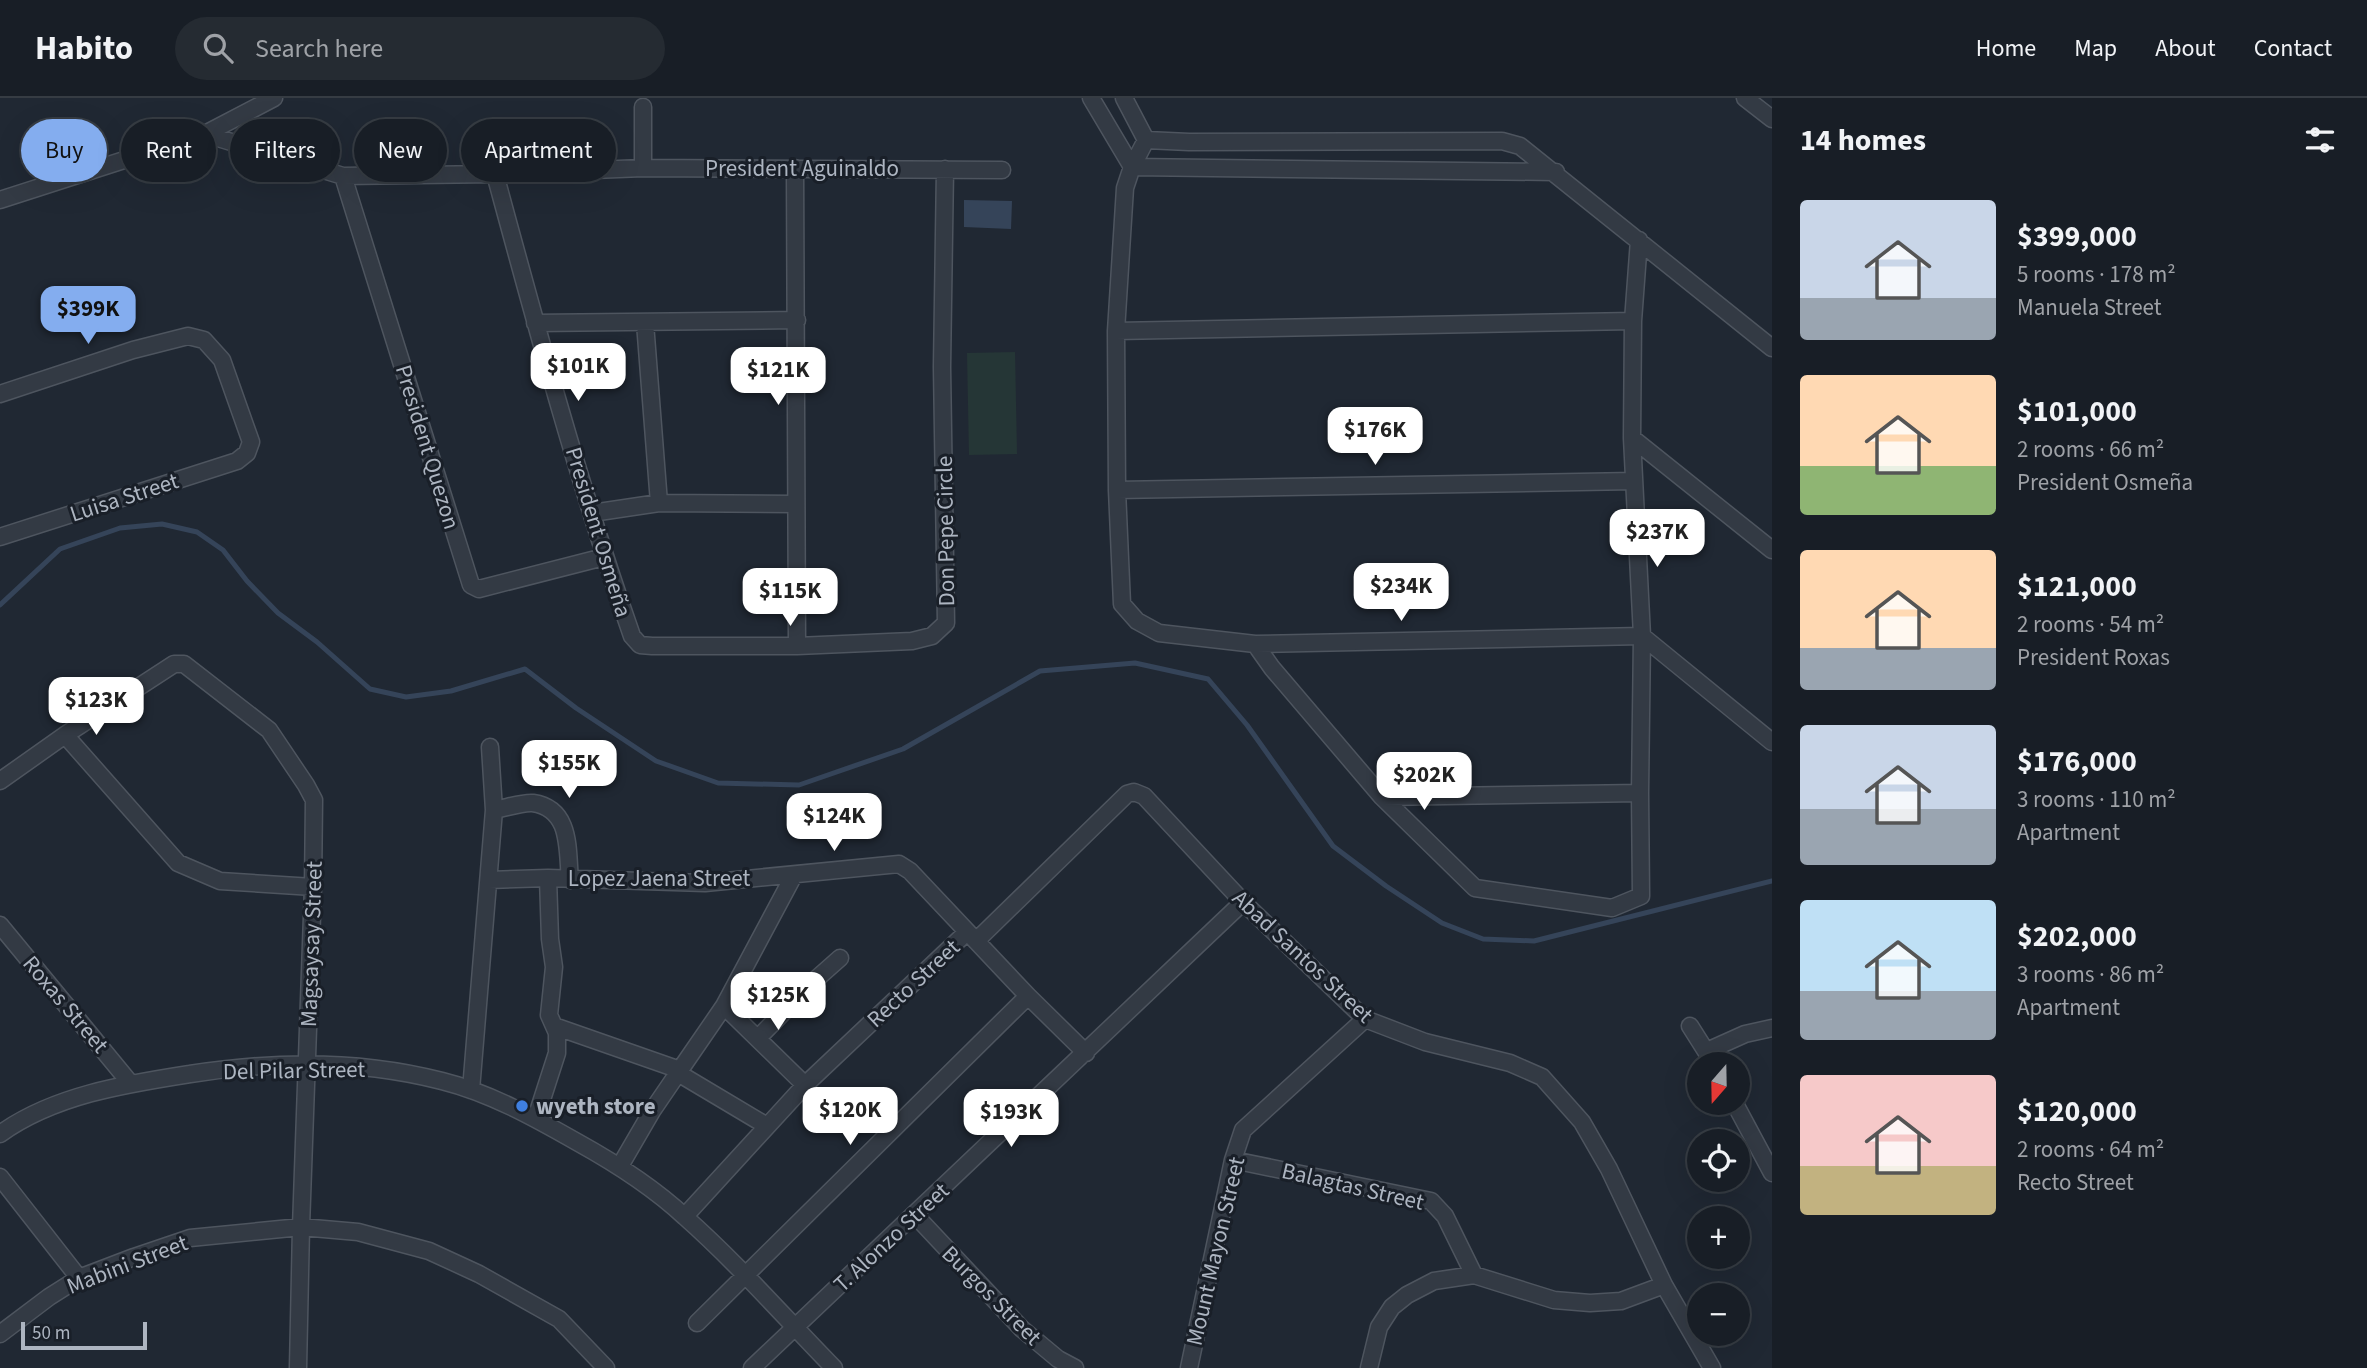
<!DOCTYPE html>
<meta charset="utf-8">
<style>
body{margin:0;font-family:"Source Sans 3",sans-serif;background:#252b32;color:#f1f3f6;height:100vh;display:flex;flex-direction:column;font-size:26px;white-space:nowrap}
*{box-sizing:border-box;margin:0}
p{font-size:23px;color:#9fa2a7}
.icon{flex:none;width:38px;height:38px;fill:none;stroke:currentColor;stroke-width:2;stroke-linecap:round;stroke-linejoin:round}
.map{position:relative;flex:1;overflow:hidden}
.details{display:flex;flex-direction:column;background:#181e26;width:595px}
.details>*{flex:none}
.hud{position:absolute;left:21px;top:21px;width:665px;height:63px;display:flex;gap:14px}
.needle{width:46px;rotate:200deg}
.buttons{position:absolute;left:1687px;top:954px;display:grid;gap:14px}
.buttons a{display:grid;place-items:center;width:63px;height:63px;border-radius:50%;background:#181e26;box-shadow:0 7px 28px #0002,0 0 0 2px #363c43;font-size:35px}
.scale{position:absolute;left:21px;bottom:18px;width:126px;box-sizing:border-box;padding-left:7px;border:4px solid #adb5c1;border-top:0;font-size:19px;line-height:24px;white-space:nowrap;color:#adb5c1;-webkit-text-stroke:5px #191f28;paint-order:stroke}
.price{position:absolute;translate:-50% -60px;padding:0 16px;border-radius:14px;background:#fff;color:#222;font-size:23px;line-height:46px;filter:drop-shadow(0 2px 4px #0008)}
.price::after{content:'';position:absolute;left:50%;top:42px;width:21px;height:16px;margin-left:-10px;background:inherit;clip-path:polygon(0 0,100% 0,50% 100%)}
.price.active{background:#84adef;color:#111}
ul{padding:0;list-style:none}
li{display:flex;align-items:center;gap:21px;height:175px;padding:0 28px}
li span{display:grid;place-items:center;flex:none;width:196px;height:140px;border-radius:7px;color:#555}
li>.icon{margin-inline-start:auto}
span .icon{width:84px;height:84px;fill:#fffc;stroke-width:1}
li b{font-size:30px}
h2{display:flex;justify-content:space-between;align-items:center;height:84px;padding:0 28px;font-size:30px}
.pill{padding:0 24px;border-radius:32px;background:#181e26;box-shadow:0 7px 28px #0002,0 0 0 2px #363c43;font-size:24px;line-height:63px}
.pill.active{background:#84adef;color:#111}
header{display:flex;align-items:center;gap:42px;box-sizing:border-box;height:98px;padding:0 35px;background:#181e26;border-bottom:2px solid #363c43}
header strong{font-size:33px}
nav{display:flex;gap:38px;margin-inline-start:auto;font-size:24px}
.search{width:490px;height:63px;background:#252b32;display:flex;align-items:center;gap:18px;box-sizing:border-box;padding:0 24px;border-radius:38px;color:#9fa2a7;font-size:26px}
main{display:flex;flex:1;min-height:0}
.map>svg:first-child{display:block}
</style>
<header>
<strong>Habito</strong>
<div class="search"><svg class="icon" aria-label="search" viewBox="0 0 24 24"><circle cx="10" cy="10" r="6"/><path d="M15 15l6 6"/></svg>Search here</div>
<nav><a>Home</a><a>Map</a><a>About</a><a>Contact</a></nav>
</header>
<main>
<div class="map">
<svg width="1772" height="1270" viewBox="0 0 1772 1270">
<rect width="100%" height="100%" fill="#202833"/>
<!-- green -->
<path fill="#253636" d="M 1015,254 L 1017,356 L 969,357 L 967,255 Z"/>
<!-- water -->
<path fill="#354459" d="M 964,102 L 1012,103 L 1011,131 L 964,129 Z"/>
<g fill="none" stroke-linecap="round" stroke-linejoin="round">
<!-- stream -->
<path stroke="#354459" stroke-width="5" d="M 0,507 L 60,451 L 120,430 L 162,426 L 197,434 L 223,452 L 247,483 L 278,515 L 317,544 L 370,591 L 406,599 L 451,593 L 525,571 L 576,610 L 656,663 L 718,685 L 799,687 L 903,651 L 1040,573 L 1135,565 L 1208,581 L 1247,627 L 1333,748 L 1386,788 L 1442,825 L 1483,841 L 1534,843 L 1772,783"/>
<!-- minor casing -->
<g stroke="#4e555f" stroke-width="19">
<path id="minor" d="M 1091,0 L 1132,69 L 1556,74
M 1124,0 L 1146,42 L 1189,44 L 1502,43 L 1520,48 L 1772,250
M 1745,0 L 1772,21
M 205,36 L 343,78 L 495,76 L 643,70 L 1002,72
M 1146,42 L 1132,69 L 1125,90 L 1116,233 L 1117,392 L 1122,506 L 1137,523 L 1159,535 L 1255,546 L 1642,538 L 1772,644
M 643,70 L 643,9
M 795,70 L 797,548
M 495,76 C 537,231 579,387 632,538 L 640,547 L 652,548 L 797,548 L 912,543 L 932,538 L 946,525 L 942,269 L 945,71
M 343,78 L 471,487 L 479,491 L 604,459
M 0,102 L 205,36 L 274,0
M 535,225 L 797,222
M 645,225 L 659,405
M 1116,233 L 1633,223
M 0,296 L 133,252 L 188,238 L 204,242 L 222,262 L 251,344 L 247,355 L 237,363 L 0,439
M 1632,340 L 1772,452
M 1117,392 L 1634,383
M 592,415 L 659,405 L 795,406
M 1255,546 L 1272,570 L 1382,699 L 1475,790 L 1612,810 L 1641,798 L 1640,695 L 1642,538 L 1632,340 L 1633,223 L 1639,142
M 65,637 L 178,765 L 220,783 L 313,789
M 0,683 L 65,637 L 174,566 L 184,566 L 269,632 L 306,687 L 314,702 L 313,789 L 301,1129 L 298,1270
M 1382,699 L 1640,695
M 494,712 C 506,710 522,704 533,705 C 572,711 567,752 570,782
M 489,782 L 548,780 L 705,785 L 899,766 L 910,773 L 1028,898 L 1086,955
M 0,827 L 131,986
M 976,843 L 1127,696 L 1134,694 L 1144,698 L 1243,804 L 1365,921 L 1425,944 L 1510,965 L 1542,979 L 1582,1024 L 1609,1071 L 1664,1187 L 1712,1270
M 724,908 L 805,987
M 554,928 L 680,972 L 724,908 L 794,777
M 1690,928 L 1714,966
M 758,940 L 814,883 L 840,860
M 1707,953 L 1745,936 L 1772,930
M 678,975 L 767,1028
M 471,992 L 494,712 L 490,649
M 1734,1004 L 1772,1075
M 536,1020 L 557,955 L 557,935 L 549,917 L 554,869 L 550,841 L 548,780
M 0,1036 C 54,997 126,986 190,976 C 272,963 361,962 442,983 C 490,995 535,1020 577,1044 C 615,1065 653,1089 685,1119 C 738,1166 785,1220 834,1270
M 1233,1062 L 1431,1103 L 1445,1118 L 1474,1177
M 620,1068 L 652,1013 L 680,972
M 0,1079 L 79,1180
M 915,1117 L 1022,1231 L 1058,1261 L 1075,1270
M 685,1118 L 805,987 L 967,834
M 697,1225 L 1028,898
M 0,1236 L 49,1199 L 79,1180 L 134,1159 L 190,1140 L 301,1129 L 358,1134 L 429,1153 L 479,1176 L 559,1221 L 606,1270
M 752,1270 L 1243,804
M 1189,1270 L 1233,1062 L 1243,1032 L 1365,921
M 1369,1270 L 1379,1229 L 1392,1209 L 1407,1197 L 1434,1183 L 1474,1177 L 1554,1202 L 1590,1205 L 1621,1203 L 1664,1187"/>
</g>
<!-- minor -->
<use href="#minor" stroke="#333a44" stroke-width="16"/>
</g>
<!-- markers -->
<circle fill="#3f7fe0" stroke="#191f28" stroke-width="2.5" cx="522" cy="1008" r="7"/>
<g text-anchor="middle" stroke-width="6" stroke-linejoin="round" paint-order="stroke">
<!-- street labels -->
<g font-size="23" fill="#adb5c1" stroke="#191f28">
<text x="802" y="78">President Aguinaldo</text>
<text transform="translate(428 349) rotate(73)" y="8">President Quezon</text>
<text transform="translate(124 399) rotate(-18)" y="8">Luisa Street</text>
<text transform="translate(945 433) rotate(-91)" y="8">Don Pepe Circle</text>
<text transform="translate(599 434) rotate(73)" y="8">President Osmeña</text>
<text x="659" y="788">Lopez Jaena Street</text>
<text transform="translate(311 846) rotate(-88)" y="8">Magsaysay Street</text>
<text transform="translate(1303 858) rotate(43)" y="8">Abad Santos Street</text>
<text transform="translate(913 885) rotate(-43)" y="8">Recto Street</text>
<text transform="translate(66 906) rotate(50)" y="8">Roxas Street</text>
<text transform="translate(294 972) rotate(-1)" y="8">Del Pilar Street</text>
<text transform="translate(1353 1088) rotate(13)" y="8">Balagtas Street</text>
<text transform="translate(891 1139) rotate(-43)" y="8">T. Alonzo Street</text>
<text transform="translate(1215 1153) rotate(-77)" y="8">Mount Mayon Street</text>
<text transform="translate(127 1166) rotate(-21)" y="8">Mabini Street</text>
<text transform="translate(992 1197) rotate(45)" y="8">Burgos Street</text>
</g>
<!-- poi labels -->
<g font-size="23" font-weight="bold" fill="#adb5c1" stroke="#191f28" text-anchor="start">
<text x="536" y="1016">wyeth store</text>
</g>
</g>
</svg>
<div class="buttons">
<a><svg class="needle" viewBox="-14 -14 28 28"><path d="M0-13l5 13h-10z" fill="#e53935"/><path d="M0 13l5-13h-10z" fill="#9fa2a7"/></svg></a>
<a><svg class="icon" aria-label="locate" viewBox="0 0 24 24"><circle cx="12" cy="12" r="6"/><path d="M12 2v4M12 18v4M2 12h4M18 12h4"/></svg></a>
<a>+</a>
<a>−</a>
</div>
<div class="scale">50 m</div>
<b class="price active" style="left:88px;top:248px">$399K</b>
<b class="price" style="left:578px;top:305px">$101K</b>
<b class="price" style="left:778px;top:309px">$121K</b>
<b class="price" style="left:1375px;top:369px">$176K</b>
<b class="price" style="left:1657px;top:471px">$237K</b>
<b class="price" style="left:1401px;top:525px">$234K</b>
<b class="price" style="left:790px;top:530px">$115K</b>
<b class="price" style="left:96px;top:639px">$123K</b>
<b class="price" style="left:569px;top:702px">$155K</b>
<b class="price" style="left:1424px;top:714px">$202K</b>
<b class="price" style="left:834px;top:755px">$124K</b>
<b class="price" style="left:778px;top:934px">$125K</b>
<b class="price" style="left:850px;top:1049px">$120K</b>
<b class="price" style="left:1011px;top:1051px">$193K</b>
<div class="hud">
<a class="pill active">Buy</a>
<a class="pill">Rent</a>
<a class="pill">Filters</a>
<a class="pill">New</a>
<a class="pill">Apartment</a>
</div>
</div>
<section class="details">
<h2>14 homes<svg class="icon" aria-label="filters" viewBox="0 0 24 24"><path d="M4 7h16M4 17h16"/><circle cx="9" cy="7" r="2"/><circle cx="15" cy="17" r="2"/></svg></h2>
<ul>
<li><span style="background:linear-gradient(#c9d6e8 70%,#9aa5b1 0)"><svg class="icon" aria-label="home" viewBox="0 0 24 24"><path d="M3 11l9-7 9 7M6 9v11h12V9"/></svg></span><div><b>$399,000</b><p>5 rooms · 178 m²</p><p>Manuela Street</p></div></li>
<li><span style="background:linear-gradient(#ffd9b3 65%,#8fb573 0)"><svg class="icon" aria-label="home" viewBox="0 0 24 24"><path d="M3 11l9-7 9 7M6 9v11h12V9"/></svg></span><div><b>$101,000</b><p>2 rooms · 66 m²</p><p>President Osmeña</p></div></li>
<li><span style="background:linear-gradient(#ffd9b3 70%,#9aa5b1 0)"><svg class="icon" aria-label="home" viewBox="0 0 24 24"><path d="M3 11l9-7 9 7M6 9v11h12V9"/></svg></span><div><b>$121,000</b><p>2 rooms · 54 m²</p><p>President Roxas</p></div></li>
<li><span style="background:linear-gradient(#c9d6e8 60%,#9aa5b1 0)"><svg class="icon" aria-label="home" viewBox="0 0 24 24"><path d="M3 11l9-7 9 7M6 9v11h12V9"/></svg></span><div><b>$176,000</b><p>3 rooms · 110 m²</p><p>Apartment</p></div></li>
<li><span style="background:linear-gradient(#bfe0f5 65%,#9aa5b1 0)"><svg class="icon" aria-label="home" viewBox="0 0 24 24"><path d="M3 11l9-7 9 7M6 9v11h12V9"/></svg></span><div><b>$202,000</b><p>3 rooms · 86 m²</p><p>Apartment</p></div></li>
<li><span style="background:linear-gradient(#f6c9c9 65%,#c2b280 0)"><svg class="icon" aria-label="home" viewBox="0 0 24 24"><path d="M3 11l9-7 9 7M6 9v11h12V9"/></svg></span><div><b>$120,000</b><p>2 rooms · 64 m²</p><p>Recto Street</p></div></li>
</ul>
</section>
</main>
